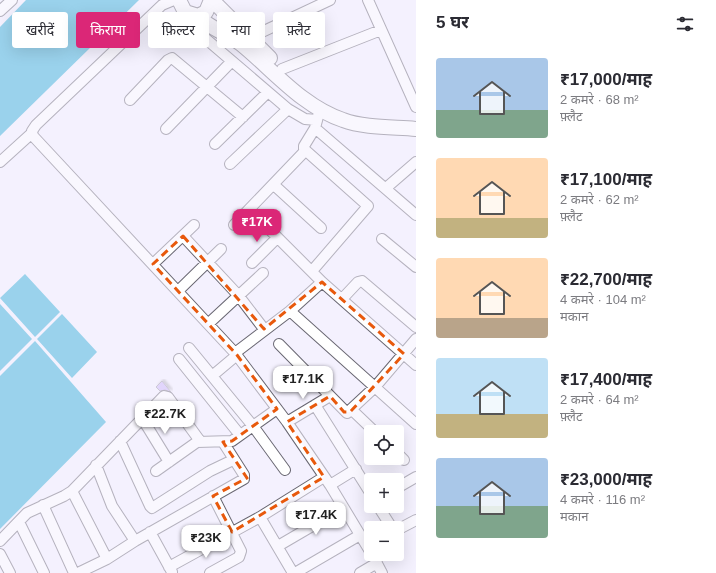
<!DOCTYPE html>
<html lang="hi">
<meta charset="utf-8">
<style>
body{margin:0;font-family:Helvetica,"Noto Sans Devanagari",sans-serif;background:#f7f7f7;color:#2b2b33;height:100vh;display:flex;flex-direction:column;font-size:15px;white-space:nowrap}
*{box-sizing:border-box;margin:0}
p{font-size:13px;color:#7c7c81}
.icon{flex:none;width:22px;height:22px;fill:none;stroke:currentColor;stroke-width:2;stroke-linecap:round;stroke-linejoin:round}
.map{position:relative;flex:1;overflow:hidden}
.details{display:flex;flex-direction:column;background:#fff;width:300px}
.details>*{flex:none}
.hud{position:absolute;left:12px;top:12px;width:344px;height:36px;display:flex;gap:8px}
.controls{position:absolute;left:364px;top:425px;display:grid;gap:8px}
.controls a{display:grid;place-items:center;width:40px;height:40px;border-radius:4px;background:#fff;box-shadow:0 4px 16px #0002;font-size:20px}
.price{position:absolute;translate:-50% -34px;padding:0 9px;border-radius:8px;background:#fff;color:#222;font-size:13px;line-height:26px;filter:drop-shadow(0 1px 2px #0008)}
.price::after{content:'';position:absolute;left:50%;top:24px;width:12px;height:9px;margin-left:-6px;background:inherit;clip-path:polygon(0 0,100% 0,50% 100%)}
.price.selected{background:#db2777;color:#fff}
ul{padding:0;list-style:none}
li{display:flex;align-items:center;gap:12px;height:100px;padding:0 20px}
li span{display:grid;place-items:center;flex:none;width:112px;height:80px;border-radius:4px;color:#555}
li>.icon{margin-inline-start:auto}
span .icon{width:48px;height:48px;fill:#fffc;stroke-width:1}
li b{font-size:17px}
h2{display:flex;justify-content:space-between;align-items:center;height:48px;padding:0 20px;font-size:17px}
.pill{padding:0 14px;border-radius:4px;background:#fff;box-shadow:0 4px 16px #0002;font-size:14px;line-height:36px}
.pill.selected{background:#db2777;color:#fff}
main{display:flex;flex:1;min-height:0}
.map>svg:first-child{display:block}
</style>
<main>
<div class="map">
<svg width="416" height="573" viewBox="0 0 416 573">
<defs>
<filter id="shadow"><feDropShadow dx="2" dy="-2" stdDeviation="1" flood-color="#0004"/></filter>
</defs>
<rect width="100%" height="100%" fill="#f4f1fe"/>
<!-- water -->
<path fill="#2daed7" d="M 26,0 L 139,0 L 0,136 L 0,27 Z
M 25,274 L 60,312 L 35,337 L 0,298 Z
M 0,304 L 32,339 L 0,371 Z
M 62,314 L 97,352 L 72,378 L 37,339 Z
M 35,341 L 106,422 L 0,529 L 0,376 Z"/>
<!-- building -->
<path fill="#c9b3f8" stroke="#9e9ba7" filter="url(#shadow)" d="M 162,381 L 171,392 L 165,390 L 160,391 L 156,387 Z"/>
<g fill="none" stroke-linecap="round" stroke-linejoin="round">
<!-- minor casing -->
<g stroke="#696772" stroke-width="12">
<path id="minor" d="M 174,0 L 162,5 L 36,125 L 32,131 L 33,136 L 235,353 L 287,422 L 330,485 L 371,553
M 368,0 L 416,107
M 0,11 L 12,0
M 189,15 L 187,19 L 192,27 L 288,109 L 305,119 L 317,120
M 249,38 L 330,0
M 282,69 L 381,30
M 130,100 L 168,60 L 172,58 L 243,117
M 315,128 L 416,215
M 166,129 L 232,61
M 215,144 L 268,92
M 0,162 L 32,133
M 230,164 L 288,109
M 274,185 L 321,228
M 386,188 L 416,162
M 250,210 L 322,282 L 416,365
M 234,225 L 305,151
M 183,236 L 238,295 L 264,329
M 382,239 L 416,267
M 252,263 L 277,238
M 153,264 L 194,225
M 312,271 L 368,206 L 304,149 L 304,146 L 315,128 L 320,109
M 178,291 L 221,249
M 342,299 L 358,282 L 362,281 L 416,327
M 290,311 L 416,424
M 208,324 L 263,273
M 279,344 L 347,413 L 375,387 L 416,339
M 189,348 L 253,426 L 285,470
M 235,353 L 290,311 L 322,282
M 179,359 L 240,435
M 212,376 L 237,355
M 315,405 L 371,494
M 352,410 L 375,432
M 142,418 L 169,462
M 287,422 L 330,396
M 120,441 L 150,506 L 152,508 L 210,471 L 233,460
M 397,453 L 404,460
M 96,465 L 112,506 L 135,541
M 156,471 L 197,442 L 232,441 L 277,409
M 330,485 L 356,469
M 397,488 L 416,477
M 72,491 L 107,559
M 43,505 L 74,573
M 378,506 L 392,528
M 260,517 L 293,573
M 19,522 L 44,573
M 397,530 L 416,520
M 150,532 L 172,572
M 0,541 L 27,513 L 64,496 L 72,491 L 164,396 L 168,397 L 200,441
M 278,546 L 343,508
M 0,554 L 10,573
M 372,554 L 382,573
M 169,567 L 260,517 L 324,477
M 78,573 L 107,559 L 135,541 L 244,479 L 244,475 L 223,442
M 210,573 L 239,557 L 241,551 L 213,496
M 295,573 L 360,535
M 360,573 L 377,563"/>
</g>
<!-- highway casing -->
<g stroke="#696772" stroke-width="16">
<path id="highway" d="M 179,0 L 185,12 L 198,16 L 206,12 L 211,0
M 212,0 L 270,58
M 198,16 C 210,29 227,33 241,44 C 273,70 303,107 343,120 C 364,128 394,127 416,129"/>
</g>
<!-- minor -->
<use href="#minor" stroke="#fff" stroke-width="10"/>
<!-- highway -->
<use href="#highway" stroke="#fff" stroke-width="14"/>
</g>
<!-- marked area -->
<path d="M0 0H416V573H0ZM 183,236 L 264,329 L 322,282 L 404,354 L 350,412 L 344,412 L 330,396 L 287,422 L 324,477 L 232,532 L 213,496 L 247,478 L 223,442 L 232,441 L 277,409 L 237,355 L 153,264 Z" fill="#f4f1fe" fill-opacity=".55" fill-rule="evenodd"/>
<path fill="none" stroke="#e8590c" stroke-width="3" stroke-dasharray="8 5" stroke-linejoin="round" d="M 183,236 L 264,329 L 322,282 L 404,354 L 350,412 L 344,412 L 330,396 L 287,422 L 324,477 L 232,532 L 213,496 L 247,478 L 223,442 L 232,441 L 277,409 L 237,355 L 153,264 Z"/>
</svg>
<div class="controls">
<a><svg class="icon" aria-label="locate" viewBox="0 0 24 24"><circle cx="12" cy="12" r="6"/><path d="M12 2v4M12 18v4M2 12h4M18 12h4"/></svg></a>
<a>+</a>
<a>−</a>
</div>
<b class="price selected" style="left:257px;top:243px">₹17K</b>
<b class="price" style="left:303px;top:400px">₹17.1K</b>
<b class="price" style="left:165px;top:435px">₹22.7K</b>
<b class="price" style="left:316px;top:536px">₹17.4K</b>
<b class="price" style="left:206px;top:559px">₹23K</b>
<div class="hud">
<a class="pill">खरीदें</a>
<a class="pill selected">किराया</a>
<a class="pill">फ़िल्टर</a>
<a class="pill">नया</a>
<a class="pill">फ़्लैट</a>
</div>
</div>
<section class="details">
<h2>5 घर<svg class="icon" aria-label="filters" viewBox="0 0 24 24"><path d="M4 7h16M4 17h16"/><circle cx="9" cy="7" r="2"/><circle cx="15" cy="17" r="2"/></svg></h2>
<ul>
<li><span style="background:linear-gradient(#a9c7e8 65%,#7fa58c 0)"><svg class="icon" aria-label="home" viewBox="0 0 24 24"><path d="M3 11l9-7 9 7M6 9v11h12V9"/></svg></span><div><b>₹17,000/माह</b><p>2 कमरे · 68 m²</p><p>फ़्लैट</p></div></li>
<li><span style="background:linear-gradient(#ffd9b3 75%,#c2b280 0)"><svg class="icon" aria-label="home" viewBox="0 0 24 24"><path d="M3 11l9-7 9 7M6 9v11h12V9"/></svg></span><div><b>₹17,100/माह</b><p>2 कमरे · 62 m²</p><p>फ़्लैट</p></div></li>
<li><span style="background:linear-gradient(#ffd9b3 75%,#b9a48a 0)"><svg class="icon" aria-label="home" viewBox="0 0 24 24"><path d="M3 11l9-7 9 7M6 9v11h12V9"/></svg></span><div><b>₹22,700/माह</b><p>4 कमरे · 104 m²</p><p>मकान</p></div></li>
<li><span style="background:linear-gradient(#bfe0f5 70%,#c2b280 0)"><svg class="icon" aria-label="home" viewBox="0 0 24 24"><path d="M3 11l9-7 9 7M6 9v11h12V9"/></svg></span><div><b>₹17,400/माह</b><p>2 कमरे · 64 m²</p><p>फ़्लैट</p></div></li>
<li><span style="background:linear-gradient(#a9c7e8 60%,#7fa58c 0)"><svg class="icon" aria-label="home" viewBox="0 0 24 24"><path d="M3 11l9-7 9 7M6 9v11h12V9"/></svg></span><div><b>₹23,000/माह</b><p>4 कमरे · 116 m²</p><p>मकान</p></div></li>
</ul>
</section>
</main>
